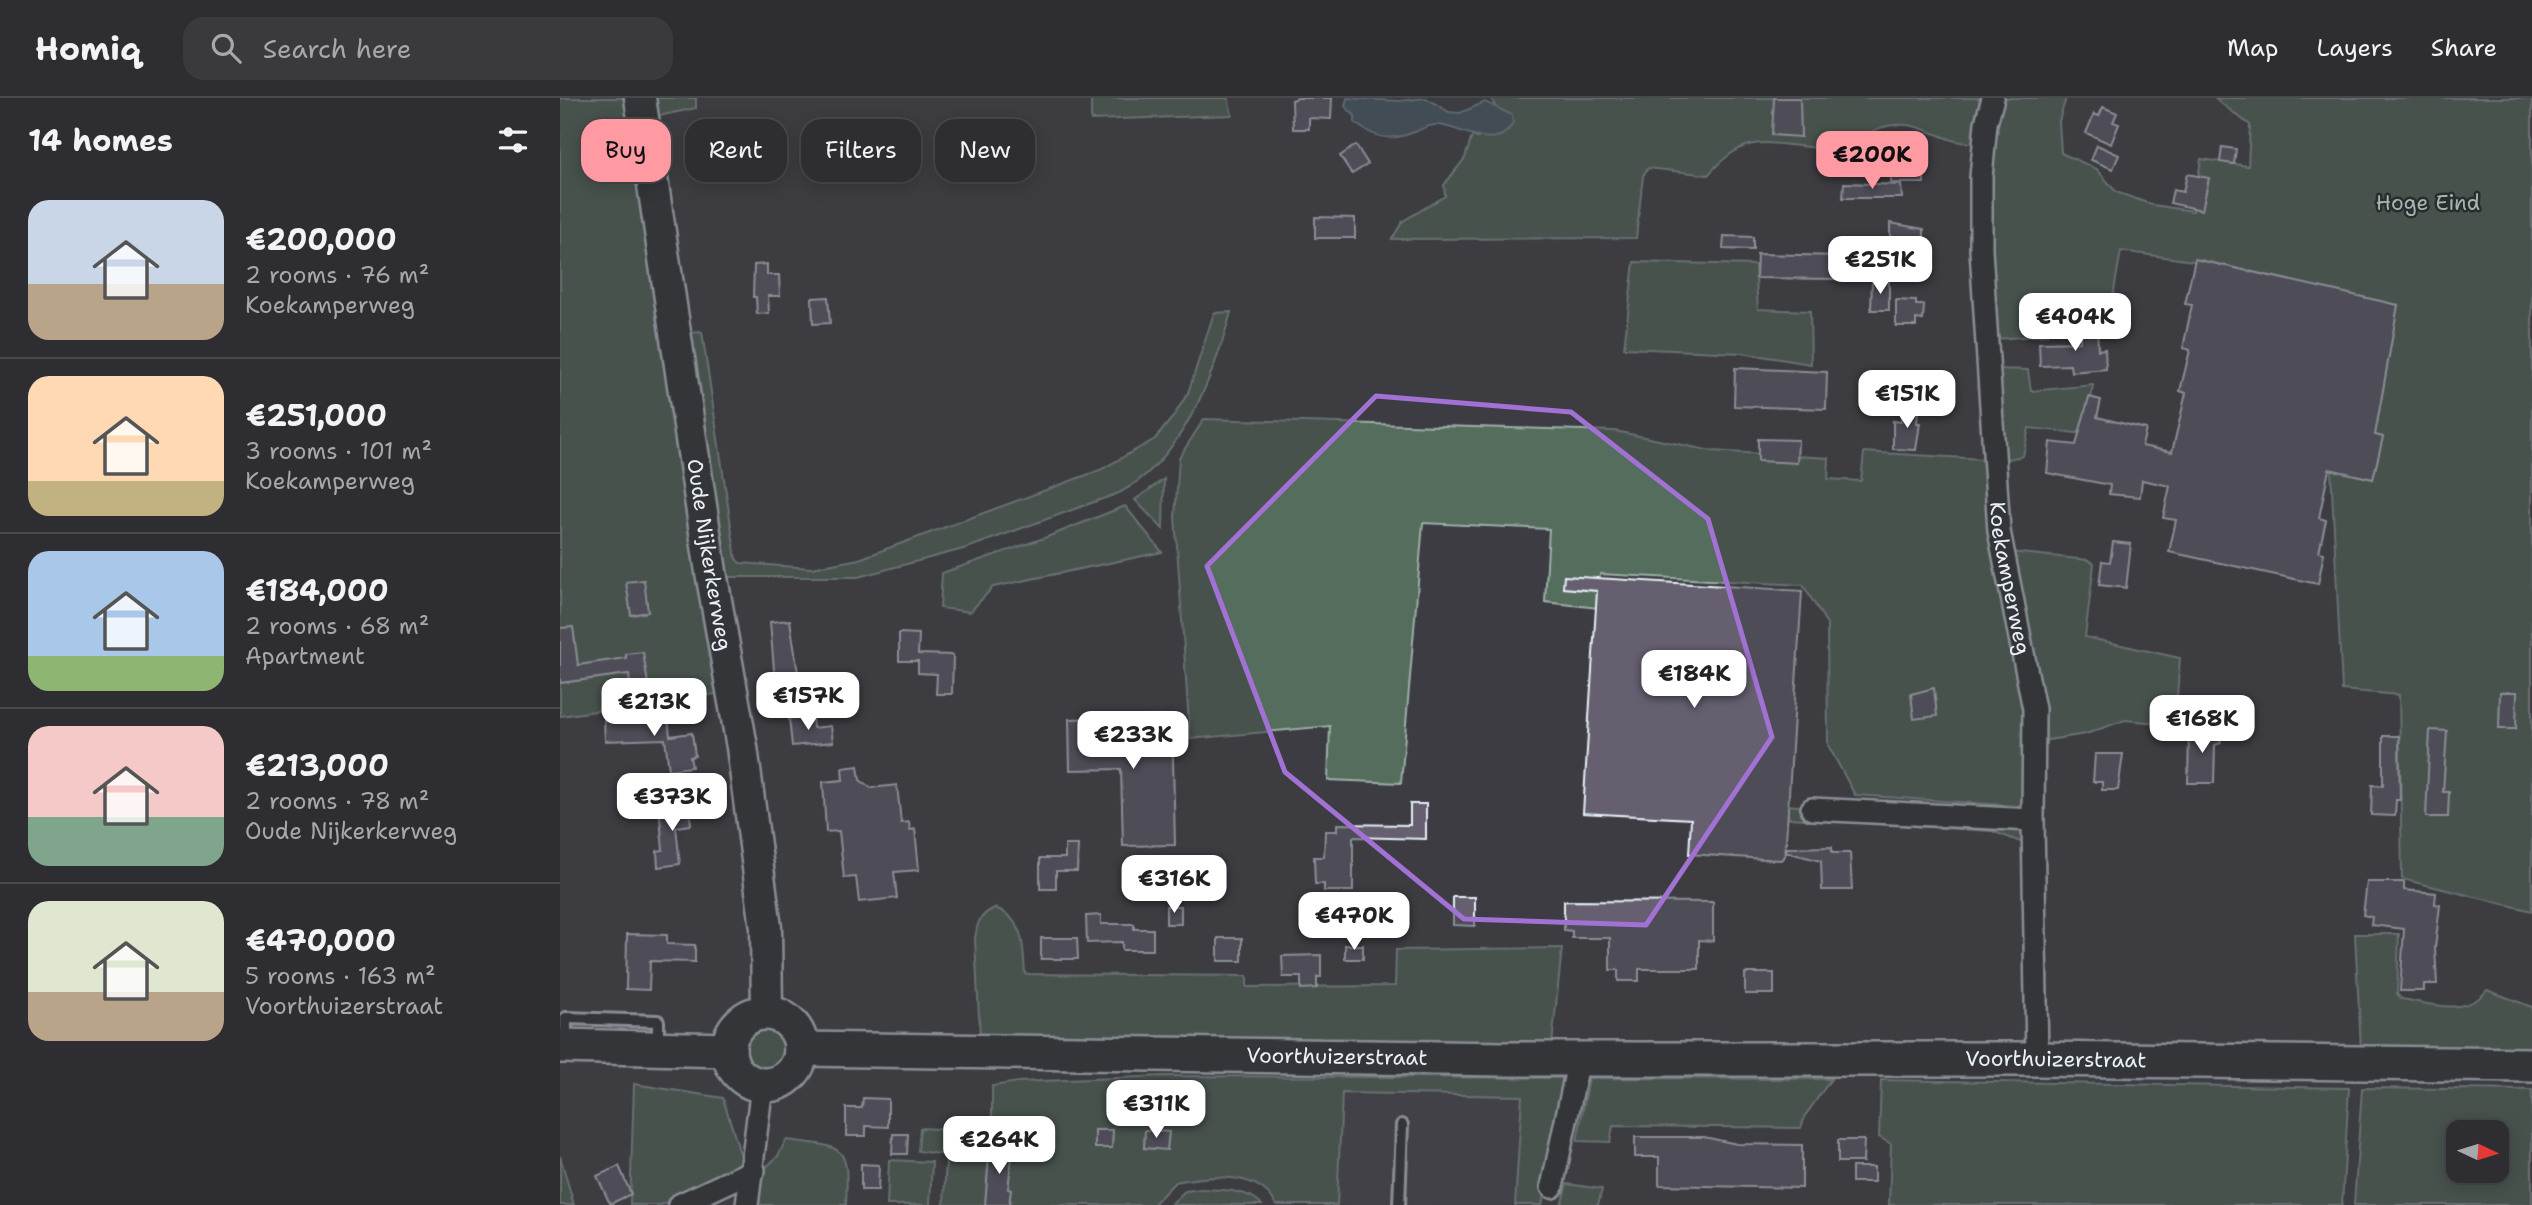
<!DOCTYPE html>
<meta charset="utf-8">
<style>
body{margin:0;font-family:"Shantell Sans",sans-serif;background:#39393e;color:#f1f3f6;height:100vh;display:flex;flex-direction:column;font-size:26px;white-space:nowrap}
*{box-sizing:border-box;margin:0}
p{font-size:23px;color:#a7a8ac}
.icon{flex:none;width:38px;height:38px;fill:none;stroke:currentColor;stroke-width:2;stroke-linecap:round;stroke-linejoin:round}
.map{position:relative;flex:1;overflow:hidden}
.sheet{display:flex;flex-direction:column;background:#2d2d32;width:560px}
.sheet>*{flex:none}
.banner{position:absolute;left:21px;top:21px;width:665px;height:63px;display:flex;gap:14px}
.needle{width:46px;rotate:94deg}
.controls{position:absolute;left:1886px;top:1022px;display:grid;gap:14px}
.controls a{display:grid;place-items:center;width:63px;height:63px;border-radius:14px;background:#2d2d32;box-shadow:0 4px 18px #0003,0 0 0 2px #48494d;font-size:35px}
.price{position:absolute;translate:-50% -60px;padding:0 16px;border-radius:14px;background:#fff;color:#222;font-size:23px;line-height:46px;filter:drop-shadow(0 2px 4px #0008)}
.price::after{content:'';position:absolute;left:50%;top:42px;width:21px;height:16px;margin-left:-10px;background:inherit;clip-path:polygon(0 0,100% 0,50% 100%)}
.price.current{background:#ff9aa2;color:#111}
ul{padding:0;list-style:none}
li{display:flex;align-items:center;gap:21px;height:175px;padding:0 28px}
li+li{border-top:2px solid #48494d}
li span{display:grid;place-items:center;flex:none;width:196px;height:140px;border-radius:21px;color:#555}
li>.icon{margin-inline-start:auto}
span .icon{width:84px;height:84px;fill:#fffc;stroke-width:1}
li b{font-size:30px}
h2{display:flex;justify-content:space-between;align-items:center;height:84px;padding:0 28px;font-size:30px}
.tag{padding:0 24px;border-radius:21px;background:#2d2d32;box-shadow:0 4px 18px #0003,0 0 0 2px #48494d;font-size:24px;line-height:63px}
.tag.current{background:#ff9aa2;color:#111}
header{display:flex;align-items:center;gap:42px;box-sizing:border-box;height:98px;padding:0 35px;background:#2d2d32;border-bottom:2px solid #48494d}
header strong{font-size:33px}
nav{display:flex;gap:38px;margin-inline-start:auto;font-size:24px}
.search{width:490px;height:63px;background:#39393e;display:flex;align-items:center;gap:18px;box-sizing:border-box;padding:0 24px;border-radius:21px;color:#a7a8ac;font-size:26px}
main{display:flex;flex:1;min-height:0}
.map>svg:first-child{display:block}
</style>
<header>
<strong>Homiq</strong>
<div class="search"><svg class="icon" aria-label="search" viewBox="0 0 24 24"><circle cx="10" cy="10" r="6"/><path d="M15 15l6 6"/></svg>Search here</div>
<nav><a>Map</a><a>Layers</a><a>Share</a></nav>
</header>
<main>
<section class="sheet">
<h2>14 homes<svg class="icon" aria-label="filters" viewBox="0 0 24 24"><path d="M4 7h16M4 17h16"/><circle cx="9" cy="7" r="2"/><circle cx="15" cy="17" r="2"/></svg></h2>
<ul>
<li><span style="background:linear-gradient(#c9d6e8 60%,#b9a48a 0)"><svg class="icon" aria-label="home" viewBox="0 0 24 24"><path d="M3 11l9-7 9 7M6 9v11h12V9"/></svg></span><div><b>€200,000</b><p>2 rooms · 76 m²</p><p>Koekamperweg</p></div></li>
<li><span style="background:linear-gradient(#ffd9b3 75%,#c2b280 0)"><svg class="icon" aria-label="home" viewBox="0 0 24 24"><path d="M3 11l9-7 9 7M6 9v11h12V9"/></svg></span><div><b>€251,000</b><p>3 rooms · 101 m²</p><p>Koekamperweg</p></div></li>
<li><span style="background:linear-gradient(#a9c7e8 75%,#8fb573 0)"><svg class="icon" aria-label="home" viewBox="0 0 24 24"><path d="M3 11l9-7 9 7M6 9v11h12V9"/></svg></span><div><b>€184,000</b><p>2 rooms · 68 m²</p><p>Apartment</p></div></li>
<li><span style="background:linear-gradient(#f6c9c9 65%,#7fa58c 0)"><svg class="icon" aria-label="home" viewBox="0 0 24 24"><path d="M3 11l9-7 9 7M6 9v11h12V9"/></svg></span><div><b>€213,000</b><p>2 rooms · 78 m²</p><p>Oude Nijkerkerweg</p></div></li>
<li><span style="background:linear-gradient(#dfe7d0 65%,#b9a48a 0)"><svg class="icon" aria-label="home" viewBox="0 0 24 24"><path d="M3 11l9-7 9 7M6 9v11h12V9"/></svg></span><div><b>€470,000</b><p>5 rooms · 163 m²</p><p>Voorthuizerstraat</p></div></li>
</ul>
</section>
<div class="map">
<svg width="1972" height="1107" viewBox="0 0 1972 1107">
<rect width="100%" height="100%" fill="#3c3c42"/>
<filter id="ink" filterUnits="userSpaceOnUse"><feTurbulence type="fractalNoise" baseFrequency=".0143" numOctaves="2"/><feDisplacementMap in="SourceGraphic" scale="14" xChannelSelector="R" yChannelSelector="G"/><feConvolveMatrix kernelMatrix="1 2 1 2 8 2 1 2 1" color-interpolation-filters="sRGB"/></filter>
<g filter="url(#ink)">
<!-- built -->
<path fill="#484650" d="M 782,995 L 962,998 L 955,1107 L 777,1107 Z"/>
<!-- green -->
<path fill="#546d5b" stroke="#9eafaa" stroke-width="2" fill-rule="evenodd" d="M 0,0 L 71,0 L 163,595 L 0,618 Z
M 91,0 L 136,0 L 136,10 L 94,19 Z
M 531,0 L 668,0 L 672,17 L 531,22 Z
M 932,0 L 1420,0 L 1413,44 C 1395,49 1367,28 1346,27 C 1312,24 1302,45 1276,51 C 1267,53 1258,50 1249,49 C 1200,44 1183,37 1148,77 L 1088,70 L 1083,78 L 1076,140 L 832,141 L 843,123 L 885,98 L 884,87 L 905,60 L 912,38 L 918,40 L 936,11 Z
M 1443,0 L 1506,0 L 1499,23 L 1501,55 L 1537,71 L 1556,94 L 1593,107 L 1633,113 L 1641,61 L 1688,68 L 1690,27 L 1654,0 L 1972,0 L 1972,813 L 1842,781 L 1839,597 L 1782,592 L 1762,192 L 1633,163 L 1561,153 L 1552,204 L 1488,211 L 1487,237 L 1436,241 C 1431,161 1422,79 1443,0 Z
M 1074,164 L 1195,167 L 1198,211 L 1250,213 L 1251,266 L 1182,255 L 1064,250 Z
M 671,214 C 654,278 621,363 559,395 L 407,450 L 298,479 L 170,479 L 159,469 L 125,235 L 142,234 L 176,461 L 180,465 L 252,470 L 299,461 L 540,372 L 595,341 L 613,319 L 628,295 L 654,215 Z
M 1437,271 L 1468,272 L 1471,293 L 1533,287 L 1526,336 L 1469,330 L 1463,358 L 1443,362 Z
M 644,321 L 1055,333 L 1152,353 L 1269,360 L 1268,381 L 1301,383 L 1304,354 L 1423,361 L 1433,457 L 1462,595 L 1467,701 L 1458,708 L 1295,697 L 1268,647 L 1267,526 L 1243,487 L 1040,476 L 1038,510 L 985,504 L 989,431 L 863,425 L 841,685 L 768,682 L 770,628 L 630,641 L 615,419 L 619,360 Z
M 604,381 L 603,431 L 575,402 Z
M 565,408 L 602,454 L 433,489 L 410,514 L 380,510 L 382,475 L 487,439 Z
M 1451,454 L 1528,462 L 1534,466 L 1525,539 L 1620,560 L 1615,623 L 1609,626 L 1565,622 L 1526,636 L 1481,643 Z
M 1225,707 L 1467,724 L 1466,746 L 1432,733 L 1229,720 Z
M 435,810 C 465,821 463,848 465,876 L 687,878 L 687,889 L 835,888 L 836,852 L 1002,850 L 992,946 L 420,940 L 415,841 C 417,825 419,817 435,810 Z
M 1795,836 L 1839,836 L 1837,896 L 1842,901 C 1871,906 1906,919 1927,892 L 1972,909 L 1972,954 L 1801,952 Z
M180 951a25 25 0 1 1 50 0a25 25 0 1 1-50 0Z
M 604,978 L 1011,980 L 982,1107 L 955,1107 L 962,998 L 782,995 L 777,1107 L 716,1107 C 700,1072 646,1078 615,1084 L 593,1107 L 384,1107 L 386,1057 L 358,1053 L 360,1030 L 432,1034 L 432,988 L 458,984 Z
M 1029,980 L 1246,981 L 1271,981 L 1245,1018 L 1241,1030 L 1053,1028 L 1050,1044 L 1017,1043 Z
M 1321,982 L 1789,990 L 1782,1107 L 1329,1107 L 1331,1046 L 1319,1039 Z
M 74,986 L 163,1000 L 182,1062 L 175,1070 L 101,1107 L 70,1107 Z
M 1802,990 L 1972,992 L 1972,1107 L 1794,1107 ZM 1899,1034 L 1937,1034 L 1937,1073 L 1899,1073 Z
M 226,1042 C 285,1049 289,1045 286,1107 L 196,1107 L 203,1072 L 218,1058 Z
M 0,1058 L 14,1107 L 0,1107 Z
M 329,1062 L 372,1064 L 370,1107 L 327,1107 Z
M 1007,1086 L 1042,1091 L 1038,1107 L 1001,1107 Z
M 641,1091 C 659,1092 691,1091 702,1107 L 610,1107 L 625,1093 Z"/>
<!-- water -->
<path fill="#4a616e" stroke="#899ba5" stroke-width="2" d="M 787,0 L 839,3 L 866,0 L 889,14 L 900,15 L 925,4 L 952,17 L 953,24 C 939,57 899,28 878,27 C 870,26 864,30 857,33 C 832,44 816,41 795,25 L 795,18 L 785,8 Z"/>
<!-- building -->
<path fill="#655f70" stroke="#e8f1f8" stroke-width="2" d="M 738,0 L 772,0 L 771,21 L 749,20 L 749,31 L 733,31 L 732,2 Z
M 1214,0 L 1240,0 L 1241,39 L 1212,37 Z
M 1543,9 L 1557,15 L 1553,24 L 1559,26 L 1551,46 L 1526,35 L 1534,16 L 1539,18 Z
M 796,47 L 808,66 L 792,76 L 780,58 Z
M 1537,47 L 1559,57 L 1553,71 L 1531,62 Z
M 1662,49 L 1676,51 L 1674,66 L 1660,64 Z
M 1331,63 L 1345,63 L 1345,66 L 1355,66 L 1355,71 L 1364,71 L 1364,85 L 1331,85 Z
M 1627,76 L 1649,80 L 1642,112 L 1610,105 L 1613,92 L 1623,94 Z
M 1284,85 L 1341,87 L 1342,100 L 1283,100 Z
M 755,119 L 795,120 L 795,140 L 755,140 Z
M 1330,125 L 1364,131 L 1364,146 L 1330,145 Z
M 1164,138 L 1193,139 L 1193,152 L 1163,151 Z
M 1197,156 L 1279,158 L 1279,181 L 1196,180 Z
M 1635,161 L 1838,207 L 1815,337 L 1823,339 L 1813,381 L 1769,371 L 1759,420 L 1766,422 L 1759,454 L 1764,455 L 1758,486 L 1609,454 L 1616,422 L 1603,420 L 1610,388 L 1582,382 L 1580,399 L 1549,396 L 1550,387 L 1487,375 L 1490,344 L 1516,347 L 1529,299 L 1541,302 L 1537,319 L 1586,331 L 1582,348 L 1612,354 L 1626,295 L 1620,293 L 1630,252 L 1623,250 L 1632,207 L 1625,206 Z
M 207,166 L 207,177 L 219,177 L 220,198 L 208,198 L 209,215 L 197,216 L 196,199 L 193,199 L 194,167 Z
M 1312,183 L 1329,183 L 1329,212 L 1311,212 Z
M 268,199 L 270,225 L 253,226 L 252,200 Z
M 1336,202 L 1356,203 L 1356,207 L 1364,207 L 1363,222 L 1356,221 L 1356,228 L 1336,228 Z
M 1537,228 L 1538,252 L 1545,251 L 1546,271 L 1511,274 L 1510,267 L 1480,268 L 1479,245 L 1520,244 L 1520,229 Z
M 1175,270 L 1267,274 L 1266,311 L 1174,308 Z
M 1342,308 L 1356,309 L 1358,314 L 1357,325 L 1360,325 L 1356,352 L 1333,351 L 1333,323 L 1341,324 Z
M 1198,341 L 1238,342 L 1237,365 L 1198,363 Z
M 1553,444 L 1571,446 L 1566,490 L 1539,487 L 1542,463 L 1550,464 Z
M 1004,478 L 1242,493 L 1225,758 L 1221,762 L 1129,756 L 1131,721 L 1023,715 L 1037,493 L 1003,490 Z
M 84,482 L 88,514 L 71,517 L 66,484 Z
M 230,522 L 239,582 L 215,584 L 210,524 Z
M 13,529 L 18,567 L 66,560 L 66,556 L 83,554 L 88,586 L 70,588 L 69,576 L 0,585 L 0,530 Z
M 339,535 L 359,536 L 358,556 L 393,557 L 392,596 L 376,596 L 377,576 L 358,575 L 358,563 L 339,563 Z
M 1374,590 L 1377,618 L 1354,621 L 1351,596 Z
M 1940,594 L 1957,594 L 1956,631 L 1939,631 Z
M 252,618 L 253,630 L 271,628 L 273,644 L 232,648 L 229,620 Z
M 612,618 L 615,747 L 563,748 L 561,671 L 510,672 L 509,621 Z
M 108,619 L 110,638 L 132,635 L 135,658 L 130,659 L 132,669 L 109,672 L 105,641 L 45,643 L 44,622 L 77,620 L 77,623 Z
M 1629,630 L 1655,630 L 1661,645 L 1655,647 L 1654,685 L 1628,685 Z
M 1870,632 L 1887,633 L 1883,694 L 1889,694 L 1888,719 L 1866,719 Z
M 1823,638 L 1839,638 L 1840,702 L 1836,702 L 1835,718 L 1811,717 L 1812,687 L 1823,688 Z
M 1535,656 L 1563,656 L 1558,692 L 1542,692 L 1542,684 L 1533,684 Z
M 298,668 L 300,682 L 311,690 L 337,687 L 341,725 L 349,724 L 350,732 L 355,731 L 359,772 L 334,774 L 337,800 L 299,804 L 296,779 L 284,780 L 279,733 L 266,734 L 263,684 L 283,682 L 282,670 Z
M 129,706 L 131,727 L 116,729 L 120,766 L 98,769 L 97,753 L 103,752 L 99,709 Z
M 850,706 L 866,706 L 866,741 L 793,739 L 793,793 L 764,793 L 764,786 L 755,786 L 754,759 L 764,759 L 765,733 L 777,733 L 777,726 L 850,727 Z
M 505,747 L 518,747 L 517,773 L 496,773 L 496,791 L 480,791 L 480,760 L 505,760 Z
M 1272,749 L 1272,755 L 1290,755 L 1292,792 L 1262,792 L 1261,763 L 1226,754 L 1227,750 Z
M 1807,784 L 1844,784 L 1844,792 L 1876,795 L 1875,806 L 1880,807 L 1875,850 L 1877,886 L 1864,886 L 1864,893 L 1840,893 L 1844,831 L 1811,827 L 1812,819 L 1803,817 Z
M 893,799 L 915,799 L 915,828 L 893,827 Z
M 1004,803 L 1153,804 L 1153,843 L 1139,842 L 1139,871 L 1079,871 L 1079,883 L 1058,883 L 1058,872 L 1050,872 L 1050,840 L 1012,840 L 1012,833 L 1004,832 Z
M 606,808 L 621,808 L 621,826 L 606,826 Z
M 541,817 L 541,826 L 574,826 L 574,831 L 593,831 L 593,852 L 562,852 L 562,844 L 527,845 L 526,818 Z
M 67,836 L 107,837 L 107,846 L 135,847 L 135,864 L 90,863 L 89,892 L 66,891 Z
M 481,840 L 517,840 L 518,861 L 481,861 Z
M 658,840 L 682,840 L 682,863 L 658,863 Z
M 785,847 L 803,847 L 803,861 L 785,861 Z
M 761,857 L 761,879 L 757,879 L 757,890 L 741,891 L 741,879 L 723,879 L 722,858 Z
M 1185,875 L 1214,875 L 1214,896 L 1185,896 Z
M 303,1000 L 328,1001 L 328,1029 L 306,1028 L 306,1038 L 286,1038 L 286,1010 L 302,1010 Z
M 535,1032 L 553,1032 L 552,1050 L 535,1050 Z
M 585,1032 L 609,1034 L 607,1052 L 584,1050 Z
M 333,1036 L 348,1036 L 347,1056 L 332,1056 Z
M 1075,1039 L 1144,1039 L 1177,1046 L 1242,1047 L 1242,1090 L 1099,1087 L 1099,1059 L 1075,1059 Z
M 1278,1042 L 1304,1042 L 1303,1064 L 1278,1064 Z
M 430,1046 L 453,1049 L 448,1091 L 451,1092 L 449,1107 L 425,1107 Z
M 301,1066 L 319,1067 L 318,1092 L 301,1092 Z
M 59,1068 L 71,1096 L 50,1106 L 37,1078 Z
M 1292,1069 L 1314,1069 L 1314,1084 L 1292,1084 Z"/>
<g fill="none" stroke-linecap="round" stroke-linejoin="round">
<!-- lane casing -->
<g stroke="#e8f1f8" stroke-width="16">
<path id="lane" d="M 6,945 L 6,920 L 98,923 L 98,948
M 839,1107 L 842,1027"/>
</g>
<!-- street casing -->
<g stroke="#e8f1f8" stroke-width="26">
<g id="street">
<path id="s1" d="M 1433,0 L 1426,25 L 1421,79 L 1421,152 L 1439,433 L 1474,611 L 1473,722 L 1477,961"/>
<path d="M 1252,711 L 1473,722"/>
<path d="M 992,1089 L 1019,961"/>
<path d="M 119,1107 L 194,1072"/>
<path d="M 187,1107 L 202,987"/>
</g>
</g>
<!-- secondary casing -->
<g stroke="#e8f1f8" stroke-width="35">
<g id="secondary">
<path id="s2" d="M 80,0 L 151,474 L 182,649 L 206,830 L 207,915"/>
</g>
</g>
<!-- primary casing -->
<g stroke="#e8f1f8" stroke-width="38">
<g id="primary">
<circle cx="205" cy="951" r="36"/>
<path d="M 0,948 L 169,952"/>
<path id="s3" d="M 241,951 L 946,961 L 1477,961 L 1972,967"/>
</g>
</g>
<!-- lane -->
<use href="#lane" stroke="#2a2d2e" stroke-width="10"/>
<!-- street -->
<use href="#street" stroke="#2a2d2e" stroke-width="21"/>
<!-- secondary -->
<use href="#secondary" stroke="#2a2d2e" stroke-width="30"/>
<!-- primary -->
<use href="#primary" stroke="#2a2d2e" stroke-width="33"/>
</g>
</g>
<!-- marked area -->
<path d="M0 0H1972V1107H0ZM 816,298 L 1011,314 L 1148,421 L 1212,639 L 1086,827 L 904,821 L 725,674 L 647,468 Z" fill="#3c3c42" fill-opacity=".55" fill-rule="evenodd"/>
<path fill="none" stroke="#a171d3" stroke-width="5" stroke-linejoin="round" d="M 816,298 L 1011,314 L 1148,421 L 1212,639 L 1086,827 L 904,821 L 725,674 L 647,468 Z"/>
<g text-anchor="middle" stroke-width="5" stroke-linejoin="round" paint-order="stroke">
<!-- park labels -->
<g font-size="21" fill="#a5b6b1" stroke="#2a2d2e">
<text x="1868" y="112">Hoge Eind</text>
</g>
<!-- street labels -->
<g font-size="21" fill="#e8f1f8" stroke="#2a2d2e">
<text dy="7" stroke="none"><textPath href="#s2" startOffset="462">Oude Nijkerkerweg</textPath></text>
<text dy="7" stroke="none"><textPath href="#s1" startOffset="483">Koekamperweg</textPath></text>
<text dy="7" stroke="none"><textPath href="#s3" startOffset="536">Voorthuizerstraat</textPath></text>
<text dy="7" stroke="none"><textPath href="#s3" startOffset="1255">Voorthuizerstraat</textPath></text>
</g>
</g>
</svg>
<div class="controls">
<a><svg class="needle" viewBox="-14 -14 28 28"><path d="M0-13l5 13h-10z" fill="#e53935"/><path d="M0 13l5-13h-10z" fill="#a7a8ac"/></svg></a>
</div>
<b class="price current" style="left:1312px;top:93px">€200K</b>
<b class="price" style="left:1320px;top:198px">€251K</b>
<b class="price" style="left:1515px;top:255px">€404K</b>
<b class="price" style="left:1347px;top:332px">€151K</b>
<b class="price" style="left:1134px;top:612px">€184K</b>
<b class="price" style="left:248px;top:634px">€157K</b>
<b class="price" style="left:94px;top:640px">€213K</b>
<b class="price" style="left:1642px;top:657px">€168K</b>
<b class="price" style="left:573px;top:673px">€233K</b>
<b class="price" style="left:112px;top:735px">€373K</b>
<b class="price" style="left:614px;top:817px">€316K</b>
<b class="price" style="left:794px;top:854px">€470K</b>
<b class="price" style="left:596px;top:1042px">€311K</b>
<b class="price" style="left:439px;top:1078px">€264K</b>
<div class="banner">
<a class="tag current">Buy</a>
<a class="tag">Rent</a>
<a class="tag">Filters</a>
<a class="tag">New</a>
</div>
</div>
</main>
